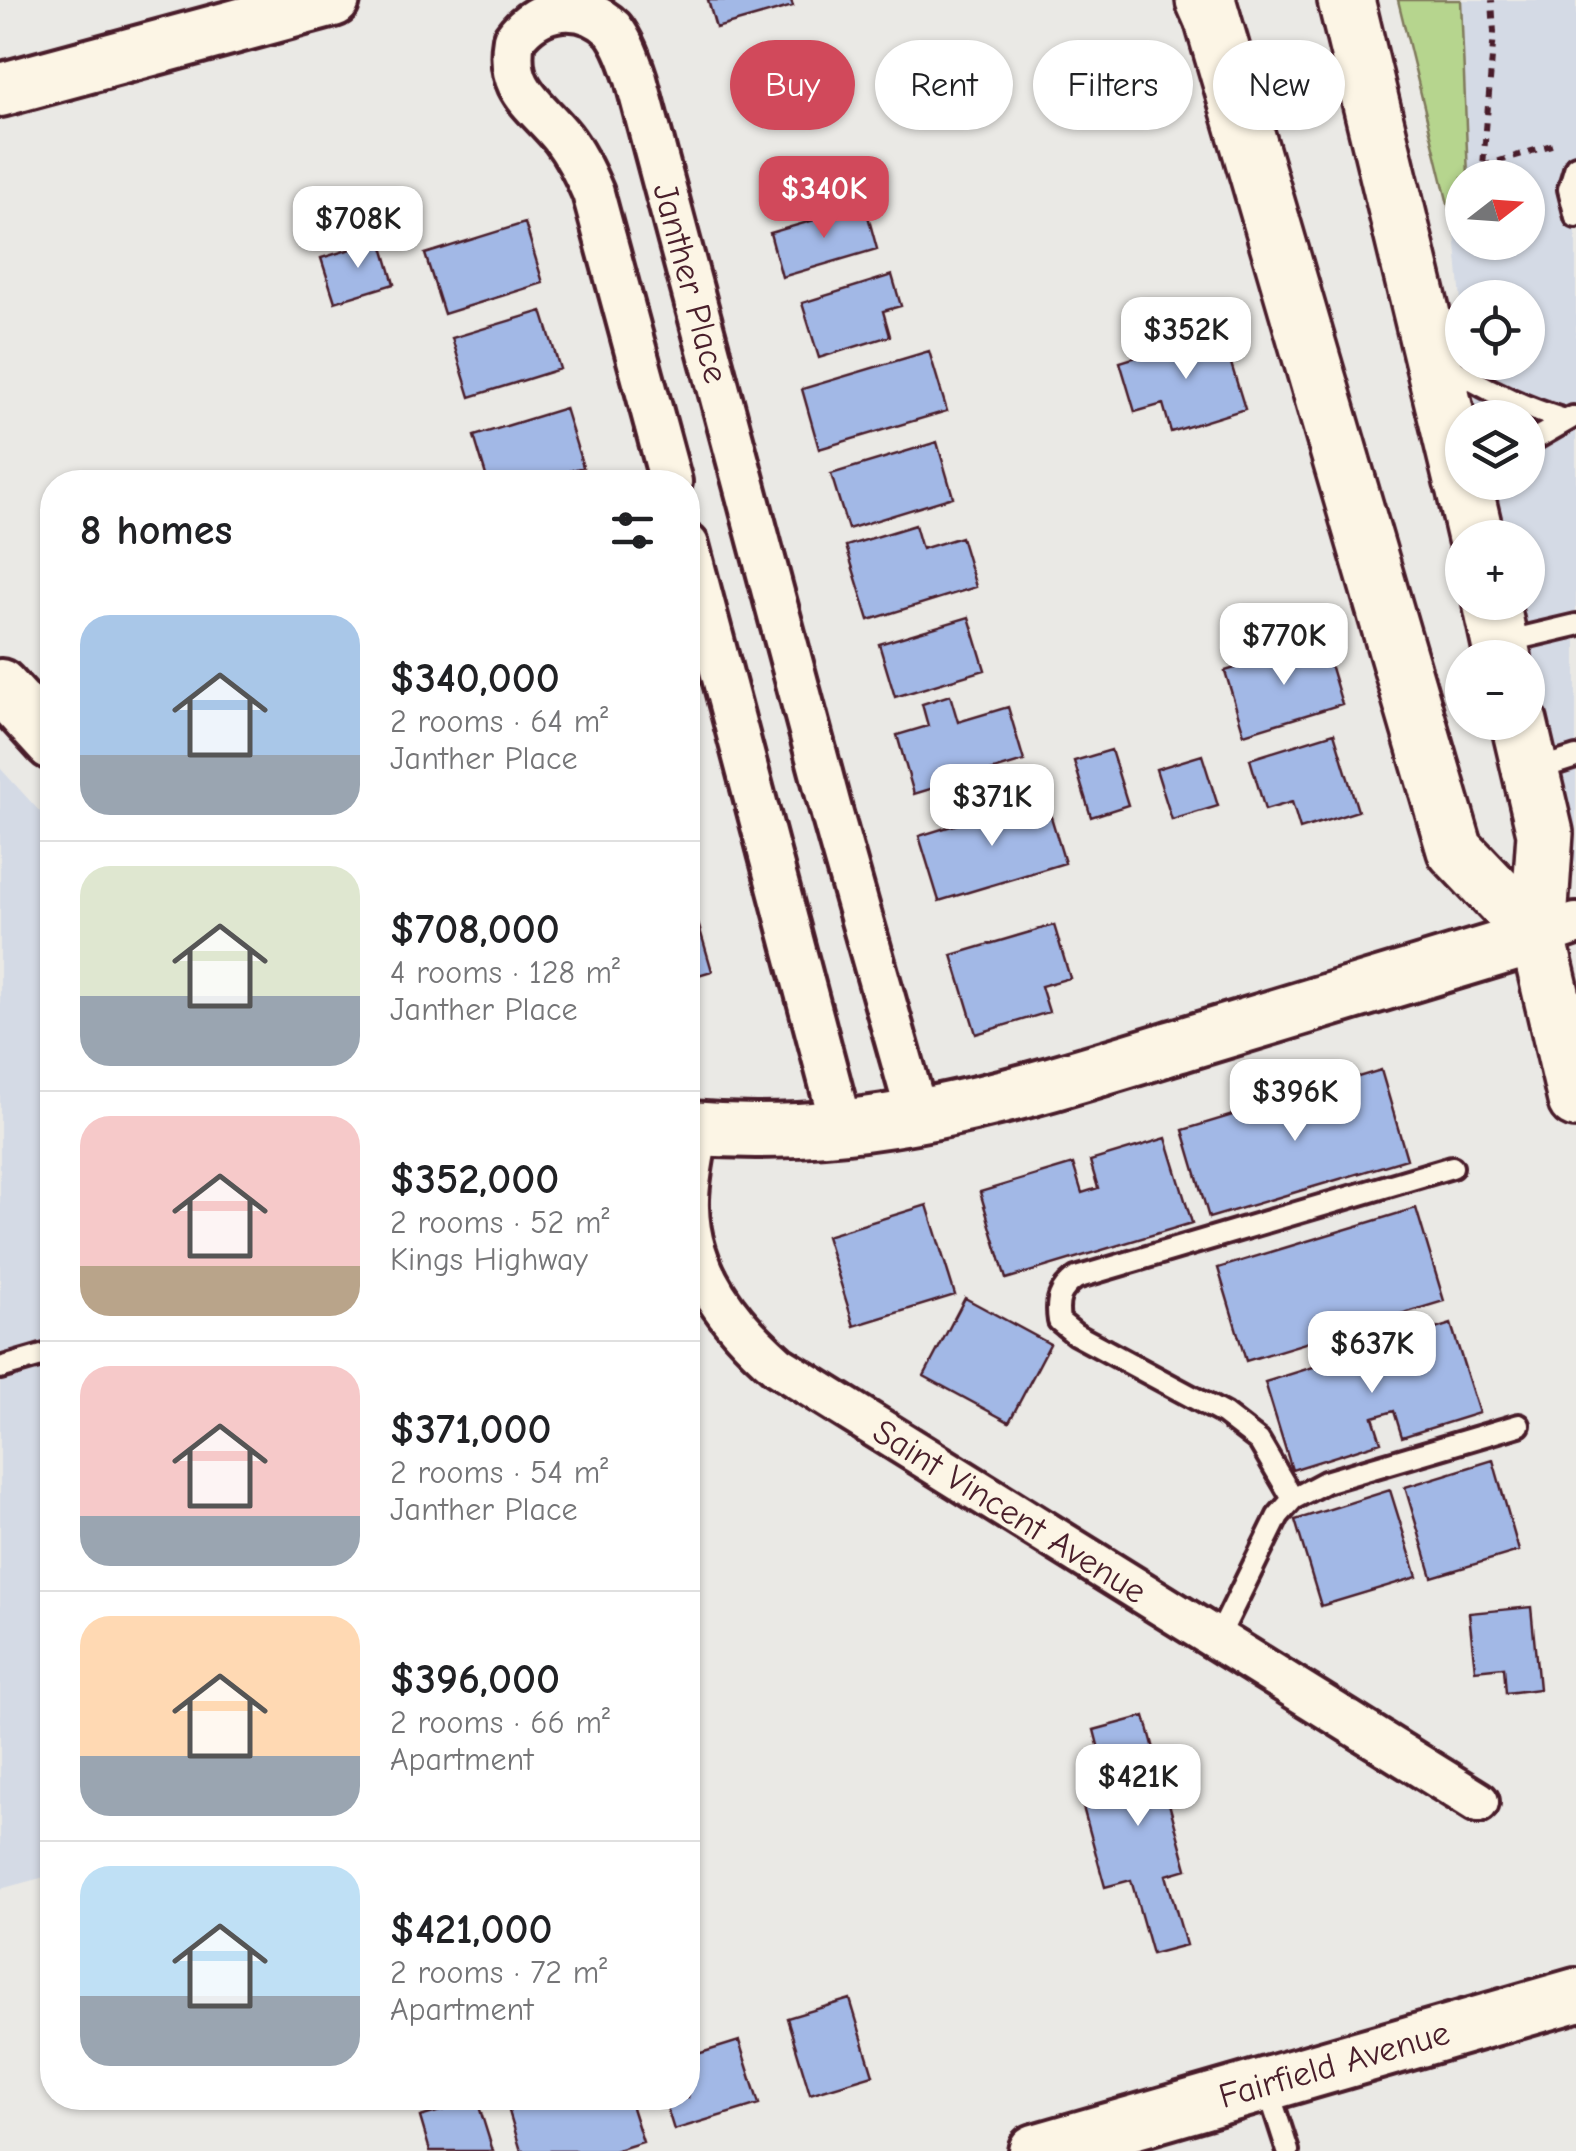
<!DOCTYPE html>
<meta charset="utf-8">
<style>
body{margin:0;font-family:"Comic Neue",sans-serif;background:#f2f2f2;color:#202124;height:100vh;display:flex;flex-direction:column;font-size:38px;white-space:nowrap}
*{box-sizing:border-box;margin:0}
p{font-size:32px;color:#757577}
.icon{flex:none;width:55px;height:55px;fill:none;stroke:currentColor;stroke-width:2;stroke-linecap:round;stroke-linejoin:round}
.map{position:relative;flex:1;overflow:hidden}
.details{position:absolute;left:40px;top:470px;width:660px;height:1640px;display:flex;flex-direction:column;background:#fff;border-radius:40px;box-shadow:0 2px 8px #0004}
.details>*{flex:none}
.top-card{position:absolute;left:730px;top:40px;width:695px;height:90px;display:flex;gap:20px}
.needle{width:65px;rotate:73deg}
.fabs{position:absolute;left:1445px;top:160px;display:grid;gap:20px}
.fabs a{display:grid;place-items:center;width:100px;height:100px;border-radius:50%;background:#fff;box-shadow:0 2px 8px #0004;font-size:50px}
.price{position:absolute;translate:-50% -85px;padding:0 22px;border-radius:20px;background:#fff;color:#222;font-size:32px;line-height:65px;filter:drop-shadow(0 2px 5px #0008)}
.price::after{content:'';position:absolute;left:50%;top:60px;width:30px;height:22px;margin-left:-15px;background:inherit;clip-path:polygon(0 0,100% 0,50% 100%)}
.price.current{background:#d1495b;color:#fff}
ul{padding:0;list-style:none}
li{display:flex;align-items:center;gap:30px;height:250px;padding:0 40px}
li+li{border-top:2px solid #e0e0e0}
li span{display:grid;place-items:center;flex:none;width:280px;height:200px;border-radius:30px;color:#555}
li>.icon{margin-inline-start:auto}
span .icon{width:120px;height:120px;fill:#fffc;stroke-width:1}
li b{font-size:42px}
h2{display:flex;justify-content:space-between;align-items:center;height:120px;padding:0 40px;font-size:42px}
.chip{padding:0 35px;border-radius:45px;background:#fff;box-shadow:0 2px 8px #0004;font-size:35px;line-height:90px}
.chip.current{background:#d1495b;color:#fff}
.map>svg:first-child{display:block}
</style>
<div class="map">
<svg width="1576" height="2151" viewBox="0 0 1576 2151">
<rect width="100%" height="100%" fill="#eae9e5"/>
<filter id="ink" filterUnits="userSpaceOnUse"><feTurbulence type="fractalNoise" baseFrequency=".01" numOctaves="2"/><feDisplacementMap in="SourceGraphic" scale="20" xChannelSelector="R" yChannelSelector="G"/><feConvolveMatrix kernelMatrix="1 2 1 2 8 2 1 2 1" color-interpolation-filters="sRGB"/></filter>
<g filter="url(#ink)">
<!-- built -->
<path fill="#d4dae5" d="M 1461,0 L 1576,0 L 1576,865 L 1512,603 L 1528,602 L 1528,538 L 1497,537 L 1488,483 L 1528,482 L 1528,418 L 1478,417 L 1470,363 L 1528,362 L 1528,298 L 1462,298 L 1462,312 L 1455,233 L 1462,231 L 1462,242 L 1528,242 L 1528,178 L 1468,177 Z
M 0,768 L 52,825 L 52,1875 L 0,1889 Z"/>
<!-- green -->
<path fill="#b6d58e" stroke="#807a5c" stroke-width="2.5" d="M 1398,0 L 1461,0 L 1468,177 L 1462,178 L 1462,231 L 1455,233 Z"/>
<!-- building -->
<path fill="#a2b8e6" stroke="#4a1f2b" stroke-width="2.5" d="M 708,0 L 791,0 L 793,6 L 716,28 Z
M 865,205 L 877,249 L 782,277 L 770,233 Z
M 525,223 L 543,283 L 444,314 L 425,254 Z
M 381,240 L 394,284 L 335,302 L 321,258 Z
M 892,275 L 901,306 L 883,311 L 890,336 L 819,358 L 802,303 Z
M 542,311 L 560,369 L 470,397 L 452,338 Z
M 1221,331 L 1245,409 L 1171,432 L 1163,404 L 1135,412 L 1120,362 Z
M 929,351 L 947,411 L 819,449 L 802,389 Z
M 565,408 L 583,467 L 532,482 L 488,482 L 474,436 Z
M 937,442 L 953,497 L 848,529 L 831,474 Z
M 915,525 L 922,549 L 961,537 L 976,587 L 869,620 L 846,546 Z
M 969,617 L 985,670 L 895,697 L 879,644 Z
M 1323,641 L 1342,704 L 1244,734 L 1225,671 Z
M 950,695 L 958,722 L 1008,707 L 1024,761 L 914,794 L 897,735 L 928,726 L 922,704 Z
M 1334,733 L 1358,811 L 1300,829 L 1292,802 L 1265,810 L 1250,759 Z
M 1111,750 L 1128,805 L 1091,817 L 1074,761 Z
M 1202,755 L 1218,806 L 1172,820 L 1156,769 Z
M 1045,797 L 1065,863 L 939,901 L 919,836 Z
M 698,923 L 712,971 L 688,978 L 688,926 Z
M 1054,925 L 1070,978 L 1041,986 L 1049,1012 L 976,1034 L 952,955 Z
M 1381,1070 L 1407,1159 L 1209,1218 L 1183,1130 Z
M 1166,1138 L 1192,1223 L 1006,1279 L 980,1192 L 1073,1164 L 1082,1193 L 1098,1188 L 1090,1161 Z
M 927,1205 L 955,1295 L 854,1326 L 826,1236 Z
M 1416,1208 L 1444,1301 L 1246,1361 L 1218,1268 Z
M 965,1298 L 1050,1344 L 1009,1422 L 924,1376 Z
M 1451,1324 L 1479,1413 L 1402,1437 L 1394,1411 L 1373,1417 L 1381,1442 L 1292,1470 L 1265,1382 Z
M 1493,1460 L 1519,1551 L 1432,1577 L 1405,1487 Z
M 1390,1490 L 1417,1577 L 1321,1606 L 1295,1520 Z
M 1531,1607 L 1539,1689 L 1506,1693 L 1504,1667 L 1475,1670 L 1469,1613 Z
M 1145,1716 L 1187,1869 L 1166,1875 L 1186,1945 L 1152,1954 L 1131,1880 L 1105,1887 L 1083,1807 L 1112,1799 L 1094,1730 Z
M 850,1999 L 873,2075 L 810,2094 L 787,2018 Z
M 739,2041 L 759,2104 L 674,2130 L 664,2098 L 688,2098 L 688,2057 Z
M 505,2098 L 629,2098 L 643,2142 L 614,2151 L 521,2151 Z
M 477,2100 L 493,2151 L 430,2151 L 420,2117 Z"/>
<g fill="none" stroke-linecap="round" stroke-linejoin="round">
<!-- service casing -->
<g stroke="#4a1f2b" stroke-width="28">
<path id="service" d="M 1576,166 L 1569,189 L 1576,217
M 1445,364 C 1484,389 1521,407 1565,420
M 1528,443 L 1573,417
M 1500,643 L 1576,625
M 1532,771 L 1576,757
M 0,1368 L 52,1353
M 1293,1499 L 1259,1441 L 1224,1414 L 1075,1334 L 1059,1321 C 1056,1301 1059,1290 1076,1278 L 1452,1167
M 1217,1640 L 1278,1516 L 1293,1499 L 1325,1482 L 1519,1425
M 1267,2086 L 1288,2151"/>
</g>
<!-- minor casing -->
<g stroke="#4a1f2b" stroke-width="48">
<path id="minor" d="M 671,482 L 593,193 C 585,174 576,155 563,138 C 535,103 505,91 514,39 C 539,4 583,0 613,29 C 624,43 630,61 636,79 L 832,814 L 918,1118
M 688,545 L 842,1129
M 1538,937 L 1576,924
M 698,1129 C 694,1155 687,1181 688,1207 C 689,1273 731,1325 778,1366 L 1478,1802"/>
</g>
<!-- tertiary casing -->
<g stroke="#4a1f2b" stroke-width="60">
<path id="tertiary" d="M 0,90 L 333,0
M 0,686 L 52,743
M 688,1128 C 867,1144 1018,1095 1187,1043 C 1304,1007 1421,972 1538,937
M 1035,2151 L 1576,1995"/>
</g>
<!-- secondary casing -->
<g stroke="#4a1f2b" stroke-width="62">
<path id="secondary" d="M 1207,0 L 1455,850 L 1538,937
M 1346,0 L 1462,481
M 1463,482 L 1476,538
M 1491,602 L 1503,658
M 1519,722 L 1545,833 L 1538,937 L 1576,1100"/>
</g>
<!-- motorway casing -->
<g stroke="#4a1f2b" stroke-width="62">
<path id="motorway" d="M 1204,0 L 1212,18"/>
</g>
<!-- path -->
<path stroke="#4a1f2b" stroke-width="6" stroke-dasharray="8 8" stroke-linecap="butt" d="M 1483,166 L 1558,143
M 1482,178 L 1494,33 L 1492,0"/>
<!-- service -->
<use href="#service" stroke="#fcf5e5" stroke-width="20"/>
<!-- minor -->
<use href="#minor" stroke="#fcf5e5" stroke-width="40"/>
<!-- tertiary -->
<use href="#tertiary" stroke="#fcf5e5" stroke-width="52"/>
<!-- secondary -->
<use href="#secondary" stroke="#fcf5e5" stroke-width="55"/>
<!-- motorway -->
<use href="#motorway" stroke="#fcf5e5" stroke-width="55"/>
</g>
</g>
<g text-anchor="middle" stroke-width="8" stroke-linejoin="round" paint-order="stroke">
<!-- street labels -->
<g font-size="35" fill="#4a1f2b" stroke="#fcf5e5">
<text transform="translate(691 283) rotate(75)" y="12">Janther Place</text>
<text transform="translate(1010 1511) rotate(32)" y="12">Saint Vincent Avenue</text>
<text transform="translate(1334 2064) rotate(-16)" y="12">Fairfield Avenue</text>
</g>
</g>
</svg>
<div class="fabs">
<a><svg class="needle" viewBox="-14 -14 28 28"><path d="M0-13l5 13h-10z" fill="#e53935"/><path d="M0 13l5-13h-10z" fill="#757577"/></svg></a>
<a><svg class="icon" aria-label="locate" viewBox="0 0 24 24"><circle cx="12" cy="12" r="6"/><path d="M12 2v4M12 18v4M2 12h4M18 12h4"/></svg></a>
<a><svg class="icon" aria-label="layers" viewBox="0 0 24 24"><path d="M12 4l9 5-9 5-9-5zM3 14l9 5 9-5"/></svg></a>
<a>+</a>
<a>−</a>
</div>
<b class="price current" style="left:824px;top:241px">$340K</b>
<b class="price" style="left:358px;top:271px">$708K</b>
<b class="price" style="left:1186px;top:382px">$352K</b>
<b class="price" style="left:1284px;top:688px">$770K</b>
<b class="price" style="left:992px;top:849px">$371K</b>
<b class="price" style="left:1295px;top:1144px">$396K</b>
<b class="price" style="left:1372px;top:1396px">$637K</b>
<b class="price" style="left:1138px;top:1829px">$421K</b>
<div class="top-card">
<a class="chip current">Buy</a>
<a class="chip">Rent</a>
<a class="chip">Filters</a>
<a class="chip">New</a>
</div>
<section class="details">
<h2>8 homes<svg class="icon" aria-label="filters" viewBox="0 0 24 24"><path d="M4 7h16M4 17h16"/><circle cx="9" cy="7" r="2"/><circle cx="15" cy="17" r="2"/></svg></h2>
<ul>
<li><span style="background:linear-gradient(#a9c7e8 70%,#9aa5b1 0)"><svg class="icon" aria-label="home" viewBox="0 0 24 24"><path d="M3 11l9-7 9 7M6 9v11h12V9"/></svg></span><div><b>$340,000</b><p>2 rooms · 64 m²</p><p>Janther Place</p></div></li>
<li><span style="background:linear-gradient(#dfe7d0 65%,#9aa5b1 0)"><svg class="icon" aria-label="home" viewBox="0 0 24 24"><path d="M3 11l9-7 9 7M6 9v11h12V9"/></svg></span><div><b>$708,000</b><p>4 rooms · 128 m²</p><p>Janther Place</p></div></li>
<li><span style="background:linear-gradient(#f6c9c9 75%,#b9a48a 0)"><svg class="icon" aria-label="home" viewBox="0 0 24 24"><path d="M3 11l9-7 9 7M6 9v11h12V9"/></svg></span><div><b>$352,000</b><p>2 rooms · 52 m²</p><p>Kings Highway</p></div></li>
<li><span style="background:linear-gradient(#f6c9c9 75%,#9aa5b1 0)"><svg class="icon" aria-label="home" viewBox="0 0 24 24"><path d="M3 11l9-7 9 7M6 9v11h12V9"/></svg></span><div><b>$371,000</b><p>2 rooms · 54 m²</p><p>Janther Place</p></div></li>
<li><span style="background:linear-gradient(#ffd9b3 70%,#9aa5b1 0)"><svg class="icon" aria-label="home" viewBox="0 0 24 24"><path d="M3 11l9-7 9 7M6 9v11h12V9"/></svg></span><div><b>$396,000</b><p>2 rooms · 66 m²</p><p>Apartment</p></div></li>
<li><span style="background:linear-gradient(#bfe0f5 65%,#9aa5b1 0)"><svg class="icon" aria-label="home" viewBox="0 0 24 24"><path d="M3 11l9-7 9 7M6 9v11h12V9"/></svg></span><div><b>$421,000</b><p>2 rooms · 72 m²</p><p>Apartment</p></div></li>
</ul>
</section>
</div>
